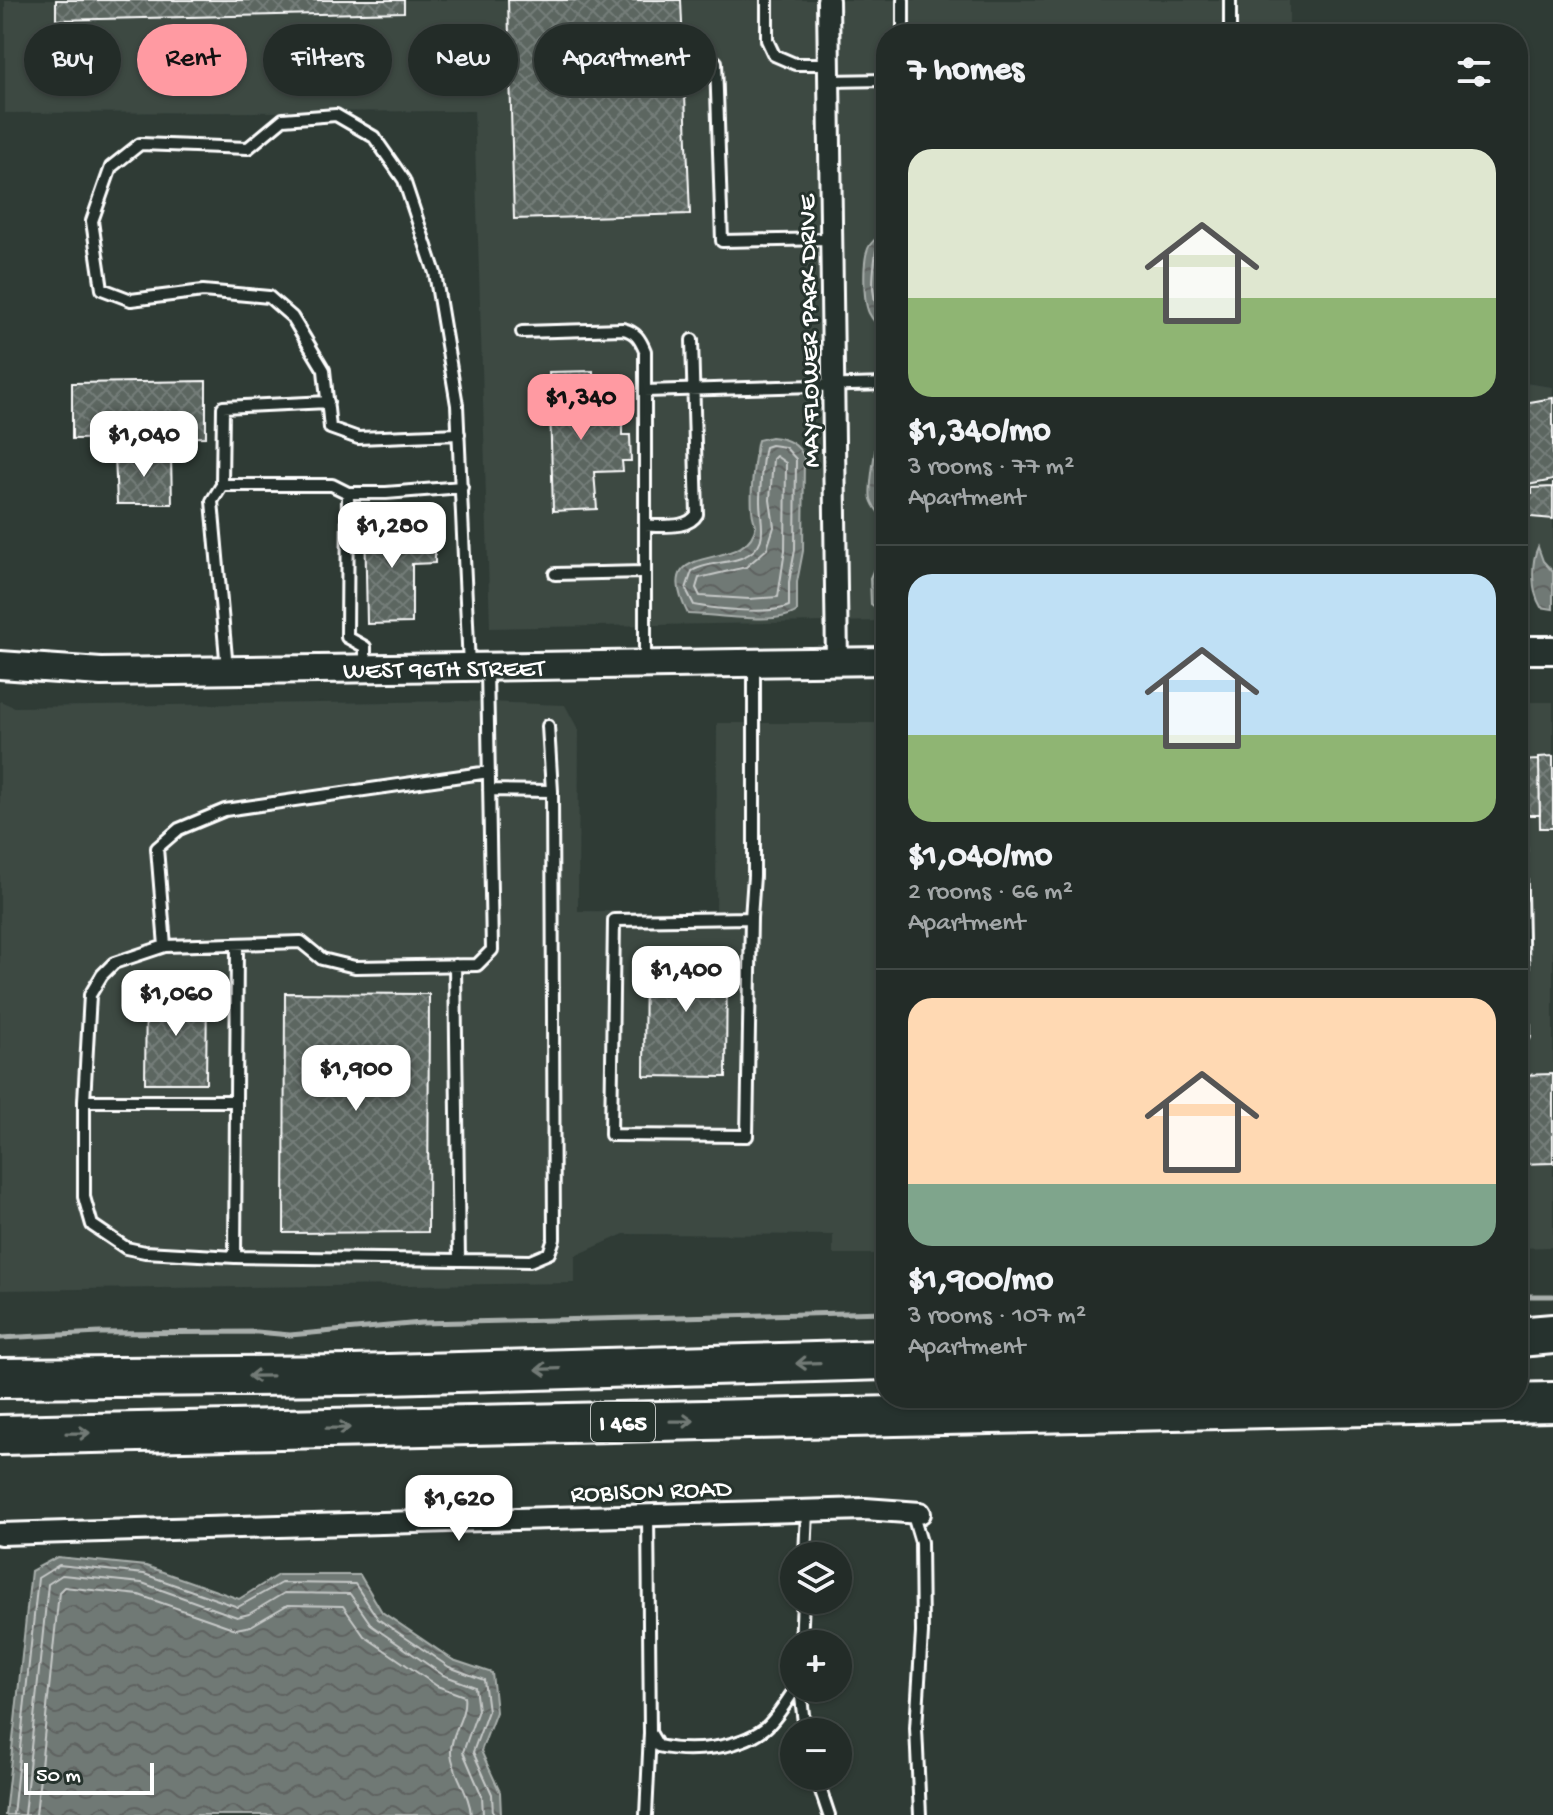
<!DOCTYPE html>
<meta charset="utf-8">
<style>
body{margin:0;font-family:"Gochi Hand",sans-serif;background:#2b3430;color:#f1f3f6;height:100vh;display:flex;flex-direction:column;font-size:30px;white-space:nowrap}
*{box-sizing:border-box;margin:0}
p{font-size:26px;color:#a3a7a8}
.icon{flex:none;width:44px;height:44px;fill:none;stroke:currentColor;stroke-width:2;stroke-linecap:round;stroke-linejoin:round}
.map{position:relative;flex:1;overflow:hidden}
.drawer{position:absolute;left:876px;top:24px;width:652px;height:1384px;display:flex;flex-direction:column;background:#232c28;border-radius:32px;box-shadow:0 2px 6px #0004,0 0 0 2px #404845}
.drawer>*{flex:none}
.banner{position:absolute;left:24px;top:24px;width:732px;height:72px;display:flex;gap:16px}
.buttons{position:absolute;left:780px;top:1542px;display:grid;gap:16px}
.buttons a{display:grid;place-items:center;width:72px;height:72px;border-radius:50%;background:#232c28;box-shadow:0 2px 6px #0004,0 0 0 2px #404845;font-size:40px}
.scale{position:absolute;left:24px;bottom:20px;width:130px;box-sizing:border-box;padding-left:8px;border:4px solid #fff;border-top:0;font-size:22px;line-height:28px;white-space:nowrap;color:#fff;-webkit-text-stroke:6px #26332d;paint-order:stroke}
.price{position:absolute;translate:-50% -68px;padding:0 18px;border-radius:16px;background:#fff;color:#222;font-size:26px;line-height:52px;filter:drop-shadow(0 2px 4px #0008)}
.price::after{content:'';position:absolute;left:50%;top:48px;width:24px;height:18px;margin-left:-12px;background:inherit;clip-path:polygon(0 0,100% 0,50% 100%)}
.price.selected{background:#ff9aa2;color:#111}
ul{padding:0;list-style:none}
li{display:grid;align-content:center;gap:16px;height:424px;padding:0 32px}
li+li{border-top:2px solid #404845}
li span{display:grid;place-items:center;height:248px;border-radius:24px;color:#555}
li>.icon{margin-inline-start:auto}
span .icon{width:144px;height:144px;fill:#fffc;stroke-width:1}
li b{font-size:34px}
h2{display:flex;justify-content:space-between;align-items:center;height:96px;padding:0 32px;font-size:34px}
.tag{padding:0 28px;border-radius:36px;background:#232c28;box-shadow:0 2px 6px #0004,0 0 0 2px #404845;font-size:28px;line-height:72px}
.tag.selected{background:#ff9aa2;color:#111}
.map>svg:first-child{display:block}
</style>
<div class="map">
<svg width="1553" height="1815" viewBox="0 0 1553 1815">
<defs>
<pattern id="water-waves" width="16" height="10" patternUnits="userSpaceOnUse" patternTransform="scale(2)"><rect width="16" height="10" fill="#707975"/><path d="M0 5q4-4 8 0t8 0" fill="none" stroke="#5e6260"/></pattern>
<pattern id="building-cross-hatch" width="8" height="8" patternUnits="userSpaceOnUse" patternTransform="scale(2)"><rect width="8" height="8" fill="#5b6661"/><path d="M0 0l8 8M0 8l8-8" fill="none" stroke="#747d79"/></pattern>
</defs>
<rect width="100%" height="100%" fill="#2f3b35"/>
<filter id="ink" filterUnits="userSpaceOnUse"><feTurbulence type="fractalNoise" baseFrequency=".0125" numOctaves="2"/><feDisplacementMap in="SourceGraphic" scale="16" xChannelSelector="R" yChannelSelector="G"/><feConvolveMatrix kernelMatrix="1 2 1 2 8 2 1 2 1" color-interpolation-filters="sRGB"/></filter>
<g filter="url(#ink)">
<!-- built -->
<path fill="#3c4842" d="M 5,0 L 1289,0 L 1289,34 L 886,34 L 886,621 L 490,628 L 474,111 L 5,113 Z
M 1518,382 L 1553,387 L 1553,574 L 1518,578 Z
M 0,701 L 14,707 L 461,701 L 565,705 L 579,731 L 578,911 L 716,912 L 717,723 L 886,723 L 886,1254 L 833,1254 L 833,1235 L 624,1234 L 575,1256 L 575,1283 L 0,1290 Z
M 1518,702 L 1553,702 L 1553,1247 L 1518,1248 Z"/>
<!-- water -->
<path fill="url(#water-waves)" stroke="#a9afac" stroke-width="2" d="M 886,235 L 886,331 C 879,327 873,321 869,313 C 863,300 862,256 870,245 C 875,238 879,237 886,235 Z
M 884,410 L 886,411 L 886,526 C 883,515 874,510 871,499 C 868,489 879,421 884,410 Z
M 771,437 C 786,438 798,443 804,457 L 803,551 L 797,582 L 797,611 C 778,626 713,614 688,614 C 647,534 748,577 756,525 C 747,511 754,461 757,444 L 758,440 Z
M 886,542 L 886,615 L 871,604 L 870,578 Z
M 1538,547 L 1543,561 L 1553,572 L 1553,609 L 1541,607 C 1531,591 1531,562 1538,547 Z
M 57,1557 L 146,1566 L 239,1599 L 278,1575 L 360,1575 L 382,1612 L 453,1660 L 492,1673 L 496,1712 L 481,1751 L 500,1792 L 501,1815 L 5,1815 L 31,1571 Z"/>
<g fill="none" stroke-linecap="round" stroke-linejoin="round">
<!-- shore -->
<path stroke="#c6c9c8" stroke-width="2" d="M 886,243 L 876,251 C 873,276 868,302 886,322
M 771,445 L 785,447 L 796,459 L 795,550 L 789,582 L 789,606 C 770,615 716,609 694,605 L 686,589 L 692,571 C 707,562 726,564 741,558 C 773,545 759,522 760,498 C 761,481 761,463 765,447 Z
M 776,456 L 786,463 L 785,550 L 778,597 L 749,599 L 700,596 L 696,588 L 699,578 L 746,567 L 767,549 L 774,527 L 770,500 L 773,459 Z
M 13,1815 L 38,1578 L 59,1565 L 144,1574 L 238,1607 L 281,1583 L 355,1584 L 378,1619 L 449,1667 L 484,1680 L 488,1711 L 473,1752 L 492,1794 L 493,1815
M 24,1815 L 48,1584 L 62,1575 L 142,1583 L 237,1617 L 249,1614 L 284,1593 L 350,1594 L 372,1626 L 443,1675 L 475,1687 L 478,1710 L 463,1752 L 482,1796 L 483,1815
M 36,1815 L 59,1592 L 64,1587 L 139,1595 L 236,1629 L 251,1626 L 287,1605 L 343,1606 L 364,1636 L 437,1686 L 464,1696 C 467,1717 450,1733 451,1753 C 453,1775 470,1793 471,1815"/>
<!-- stream -->
<path stroke="#a9afac" stroke-width="5" d="M 1518,1296 L 1553,1296
M 0,1338 L 100,1333 L 257,1332 L 290,1335 L 421,1323 L 886,1312"/>
</g>
<!-- building -->
<path fill="url(#building-cross-hatch)" stroke="#fff" stroke-width="2" d="M 56,0 L 404,0 L 404,12 L 56,20 Z
M 508,0 L 681,0 L 690,214 L 514,219 Z
M 593,371 L 594,423 L 622,423 L 622,435 L 630,435 L 631,461 L 622,461 L 623,471 L 594,472 L 597,509 L 553,511 L 549,372 Z
M 206,381 L 206,437 L 72,439 L 72,383 Z
M 1553,398 L 1553,480 L 1518,487 L 1518,404 Z
M 115,455 L 171,455 L 172,504 L 117,504 Z
M 1553,483 L 1553,519 L 1520,516 L 1520,494 L 1532,494 L 1532,488 L 1553,487 Z
M 412,519 L 411,544 L 435,544 L 435,563 L 412,564 L 412,623 L 367,624 L 365,520 Z
M 1553,756 L 1553,828 L 1540,828 L 1539,757 Z
M 1539,760 L 1540,815 L 1523,815 L 1523,828 L 1518,829 L 1518,761 Z
M 645,951 L 727,952 L 726,1077 L 644,1076 Z
M 146,992 L 207,993 L 206,1083 L 145,1083 Z
M 285,993 L 429,994 L 428,1232 L 284,1233 Z
M 1553,1074 L 1553,1163 L 1518,1164 L 1518,1075 Z"/>
<g fill="none" stroke-linecap="round" stroke-linejoin="round">
<!-- service casing -->
<g stroke="#fff" stroke-width="16">
<path id="service" d="M 767,0 L 767,40 L 774,55 L 795,64 L 829,64
M 903,0 L 903,34
M 1230,34 L 1230,0
M 716,62 L 722,241 L 831,239
M 829,81 L 886,80
M 522,332 L 623,329 C 636,332 640,339 645,351 L 645,662
M 645,391 L 886,384
M 459,434 L 358,438 L 330,428 L 324,370 L 292,317 L 269,297 L 203,291 L 131,300 L 102,289 L 92,221 L 111,167 L 140,144 L 248,148 L 283,119 L 336,115 L 374,137 L 404,180 L 435,273 L 457,405 L 469,666
M 222,485 L 223,407 L 328,402
M 348,493 L 347,637 L 365,647 L 365,665
M 645,526 C 661,525 688,530 697,514 L 692,340
M 555,574 L 645,572
M 227,669 L 212,501 L 222,485 L 332,485 L 348,493 L 386,493 L 462,487
M 487,669 L 492,950 L 477,965 L 355,967 L 322,959 L 301,942 L 165,946 L 157,848 L 179,829 L 225,810 L 489,772
M 548,726 L 552,791
M 1520,844 L 1524,1036
M 751,918 L 747,1136 L 611,1135 L 614,920 L 751,918 L 754,876 L 754,666
M 237,945 L 235,1257 L 530,1261 L 549,1253 L 554,1239 L 552,791 L 489,790
M 165,946 L 114,963 L 102,975 L 90,995 L 84,1101 L 84,1197 L 92,1225 L 126,1248 L 145,1252 L 235,1257
M 455,965 L 459,1260
M 84,1101 L 234,1101
M 912,1512 L 921,1542 L 922,1633 L 916,1728 L 920,1815
M 805,1556 L 807,1511
M 801,1644 L 803,1600
M 800,1688 L 805,1732
M 651,1734 L 658,1746 C 690,1753 737,1749 764,1729 C 777,1719 786,1701 796,1688
M 816,1776 L 829,1815
M 646,1815 L 650,1733 L 648,1515"/>
</g>
<!-- minor casing -->
<g stroke="#fff" stroke-width="26">
<path id="minor" d="M 828,0 L 837,662
M 0,1534 L 865,1509 L 920,1513"/>
</g>
<!-- tertiary casing -->
<g stroke="#fff" stroke-width="32">
<g id="tertiary">
<path d="M 1518,650 L 1553,650"/>
<path id="s1" d="M 0,665 L 101,672 L 886,661"/>
</g>
</g>
<!-- motorway casing -->
<g stroke="#fff" stroke-width="44">
<path id="motorway" d="M 1518,1337 L 1553,1334
M 0,1378 L 353,1375 L 886,1360
M 0,1435 L 1553,1402"/>
</g>
<!-- service -->
<use href="#service" stroke="#26332d" stroke-width="10"/>
<!-- minor -->
<use href="#minor" stroke="#26332d" stroke-width="20"/>
<!-- tertiary -->
<use href="#tertiary" stroke="#26332d" stroke-width="26"/>
<!-- motorway -->
<use href="#motorway" stroke="#26332d" stroke-width="38"/>
</g>
<!-- one-way arrows -->
<defs><path id="oneway-shaft" d="M-6 0H5M1.5-3L5.5 0L1.5 3" fill="none" stroke-width="1.6" stroke-linecap="round" stroke-linejoin="round" transform="scale(2)"/></defs>
<g stroke="#727a76">
<use href="#oneway-shaft" transform="translate(808 1363) rotate(178)"/>
<use href="#oneway-shaft" transform="translate(548 1369) rotate(178)"/>
<use href="#oneway-shaft" transform="translate(260 1376) rotate(179)"/>
<use href="#oneway-shaft" transform="translate(682 1421) rotate(-1)"/>
<use href="#oneway-shaft" transform="translate(338 1428) rotate(-1)"/>
<use href="#oneway-shaft" transform="translate(78 1433) rotate(-1)"/>
</g>
</g>
<g text-anchor="middle" stroke-width="6" stroke-linejoin="round" paint-order="stroke">
<!-- shield labels -->
<rect fill="#26332d" stroke="#bec2c0" stroke-width="2" x="591" y="1402" width="64" height="40" rx="6"/>
<g font-size="24" font-weight="bold" fill="#fff">
<text x="623" y="1430">I 465</text>
</g>
<!-- street labels -->
<g font-size="26" fill="#fff" stroke="#26332d">
<text transform="translate(807 331) rotate(-91)" y="9">MAYFLOWER PARK DRIVE</text>
<text dy="9" stroke="none"><textPath href="#s1" startOffset="444">WEST 96TH STREET</textPath></text>
<text transform="translate(651 1489) rotate(-2)" y="9">ROBISON ROAD</text>
</g>
</g>
</svg>
<div class="buttons">
<a><svg class="icon" aria-label="layers" viewBox="0 0 24 24"><path d="M12 4l9 5-9 5-9-5zM3 14l9 5 9-5"/></svg></a>
<a>+</a>
<a>−</a>
</div>
<div class="scale">50 m</div>
<b class="price selected" style="left:581px;top:442px">$1,340</b>
<b class="price" style="left:144px;top:479px">$1,040</b>
<b class="price" style="left:392px;top:570px">$1,280</b>
<b class="price" style="left:686px;top:1014px">$1,400</b>
<b class="price" style="left:176px;top:1038px">$1,060</b>
<b class="price" style="left:356px;top:1113px">$1,900</b>
<b class="price" style="left:459px;top:1543px">$1,620</b>
<div class="banner">
<a class="tag">Buy</a>
<a class="tag selected">Rent</a>
<a class="tag">Filters</a>
<a class="tag">New</a>
<a class="tag">Apartment</a>
</div>
<section class="drawer">
<h2>7 homes<svg class="icon" aria-label="filters" viewBox="0 0 24 24"><path d="M4 7h16M4 17h16"/><circle cx="9" cy="7" r="2"/><circle cx="15" cy="17" r="2"/></svg></h2>
<ul>
<li><span style="background:linear-gradient(#dfe7d0 60%,#8fb573 0)"><svg class="icon" aria-label="home" viewBox="0 0 24 24"><path d="M3 11l9-7 9 7M6 9v11h12V9"/></svg></span><div><b>$1,340/mo</b><p>3 rooms · 77 m²</p><p>Apartment</p></div></li>
<li><span style="background:linear-gradient(#bfe0f5 65%,#8fb573 0)"><svg class="icon" aria-label="home" viewBox="0 0 24 24"><path d="M3 11l9-7 9 7M6 9v11h12V9"/></svg></span><div><b>$1,040/mo</b><p>2 rooms · 66 m²</p><p>Apartment</p></div></li>
<li><span style="background:linear-gradient(#ffd9b3 75%,#7fa58c 0)"><svg class="icon" aria-label="home" viewBox="0 0 24 24"><path d="M3 11l9-7 9 7M6 9v11h12V9"/></svg></span><div><b>$1,900/mo</b><p>3 rooms · 107 m²</p><p>Apartment</p></div></li>
</ul>
</section>
</div>
